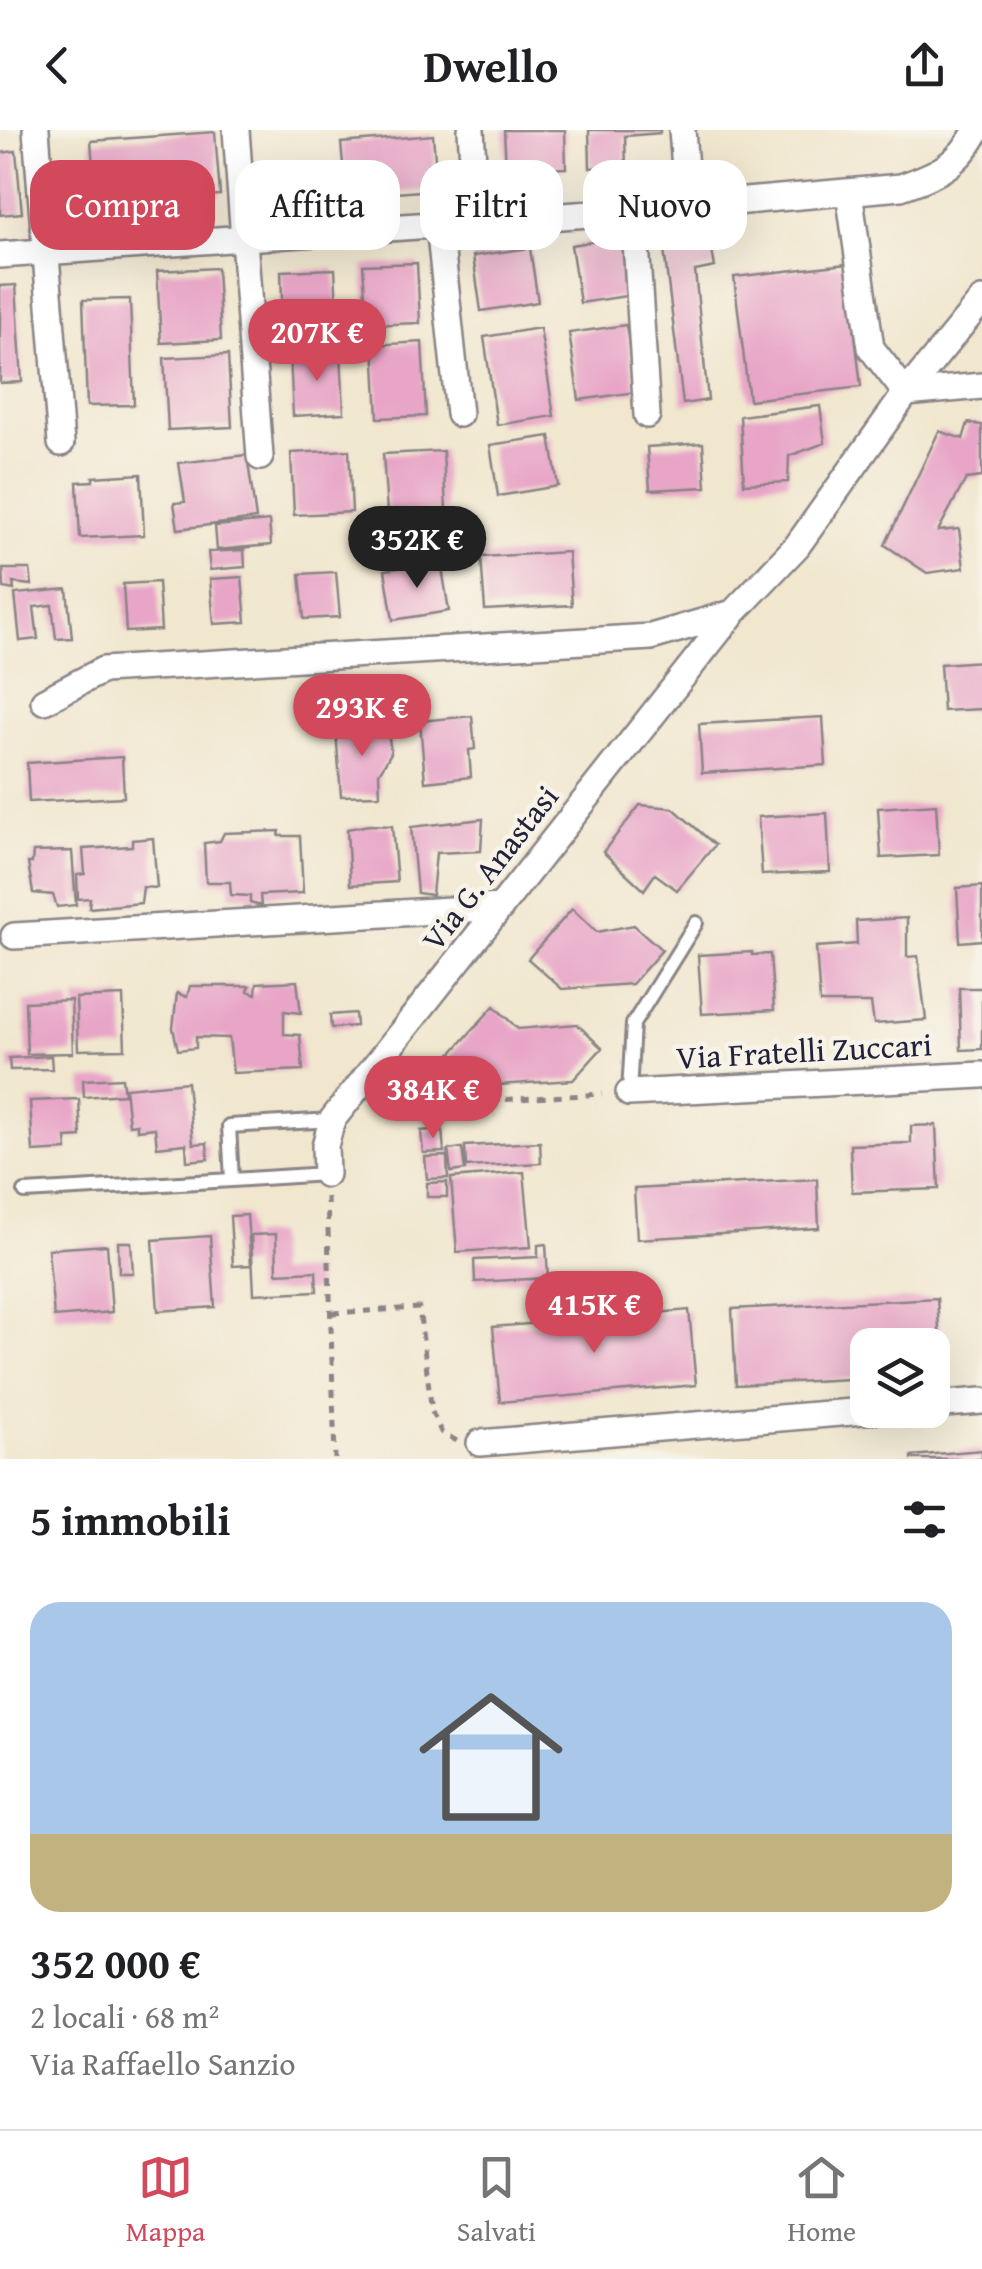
<!DOCTYPE html>
<html lang="it">
<meta charset="utf-8">
<style>
body{margin:0;font-family:"Gentium Book Plus",serif;background:#f2f2f2;color:#202124;height:100vh;display:flex;flex-direction:column;font-size:38px;white-space:nowrap}
*{box-sizing:border-box;margin:0}
p{font-size:32px;color:#757577}
.icon{flex:none;width:55px;height:55px;fill:none;stroke:currentColor;stroke-width:2;stroke-linecap:round;stroke-linejoin:round}
.map{position:relative;height:1329px;overflow:hidden}
.side{display:flex;flex-direction:column;background:#fff;flex:1}
.side>*{flex:none}
.hud{position:absolute;left:30px;top:30px;width:922px;height:90px;display:flex;gap:20px}
.fabs{position:absolute;left:850px;top:1198px;display:grid;gap:20px}
.fabs a{display:grid;place-items:center;width:100px;height:100px;border-radius:20px;background:#fff;box-shadow:0 10px 40px #0002;font-size:50px}
.price{position:absolute;translate:-50% -85px;padding:0 22px;border-radius:35px;background:#d1495b;color:#fff;font-size:32px;line-height:65px;filter:drop-shadow(0 2px 5px #0008)}
.price::after{content:'';position:absolute;left:50%;top:60px;width:30px;height:22px;margin-left:-15px;background:inherit;clip-path:polygon(0 0,100% 0,50% 100%)}
.price.selected{background:#222;color:#fff}
ul{padding:0;list-style:none}
li{display:grid;align-content:center;gap:20px;height:530px;padding:0 30px}
li span{display:grid;place-items:center;height:310px;border-radius:30px;color:#555}
li>.icon{margin-inline-start:auto}
span .icon{width:180px;height:180px;fill:#fffc;stroke-width:1}
li b{font-size:42px}
h2{display:flex;justify-content:space-between;align-items:center;height:120px;padding:0 30px;font-size:42px}
.pill{padding:0 35px;border-radius:30px;background:#fff;box-shadow:0 10px 40px #0002;font-size:35px;line-height:90px}
.pill.selected{background:#d1495b;color:#fff}
header{display:flex;justify-content:space-between;align-items:center;height:130px;padding:0 30px;background:#fff;font-size:45px;font-weight:600}
.tabs{display:flex;justify-content:space-around;align-items:center;height:140px;border-top:2px solid #e0e0e0;background:#fff;font-size:28px;color:#757577}
.tabs a{display:grid;justify-items:center;gap:5px}
.tabs .selected{color:#d1495b}
.map>svg:first-child{display:block}
</style>
<header><svg class="icon" aria-label="back" viewBox="0 0 24 24"><path d="M15 5l-7 7 7 7"/></svg>Dwello<svg class="icon" aria-label="share" viewBox="0 0 24 24"><path d="M12 15V3M7 8l5-5 5 5M5 13v7h14v-7"/></svg></header>
<div class="map">
<svg width="982" height="1329" viewBox="0 0 982 1329">
<rect width="100%" height="100%" fill="#f7f3e8"/>
<filter id="ink" filterUnits="userSpaceOnUse"><feTurbulence type="fractalNoise" baseFrequency=".01" numOctaves="2"/><feDisplacementMap in="SourceGraphic" scale="20" xChannelSelector="R" yChannelSelector="G"/><feConvolveMatrix kernelMatrix="1 2 1 2 8 2 1 2 1" color-interpolation-filters="sRGB"/></filter>
<filter id="wash" filterUnits="userSpaceOnUse"><feTurbulence type="fractalNoise" baseFrequency=".0048" numOctaves="4" result="noise"/><feDisplacementMap in="SourceGraphic" scale="40" xChannelSelector="R" yChannelSelector="G"/><feGaussianBlur stdDeviation="2.25" result="paint"/><feColorMatrix in="noise" values="0 0 0 0 0 0 0 0 0 0 0 0 0 0 0 0 0 1.4 0 .05"/><feComposite in="paint" operator="in"/></filter>
<g filter="url(#wash)">
<rect width="100%" height="100%" fill="#f1e7cf"/>
<g id="blocks">
<!-- building -->
<path fill="#e8a5c7" d="M 504,0 L 565,0 L 566,38 L 506,40 Z
M 589,0 L 660,0 L 660,3 L 625,6 L 626,36 L 590,38 Z
M 215,2 L 220,65 L 96,73 L 91,11 Z
M 433,5 L 436,40 L 444,39 L 445,59 L 346,67 L 341,13 Z
M 16,21 L 22,83 L 0,85 L 0,23 Z
M 706,88 L 715,137 L 695,141 L 708,270 L 683,274 L 661,95 Z
M 624,107 L 633,165 L 580,173 L 571,115 Z
M 530,118 L 538,172 L 481,181 L 473,126 Z
M 417,133 L 420,193 L 367,195 L 363,135 Z
M 847,134 L 861,257 L 749,270 L 734,147 Z
M 217,138 L 221,210 L 161,213 L 157,141 Z
M 335,139 L 338,197 L 283,200 L 281,141 Z
M 16,155 L 22,252 L 0,253 L 0,156 Z
M 130,169 L 134,275 L 87,276 L 83,170 Z
M 626,195 L 636,262 L 579,270 L 569,203 Z
M 540,198 L 554,286 L 497,295 L 484,207 Z
M 422,212 L 426,286 L 378,288 L 374,215 Z
M 341,223 L 344,283 L 293,286 L 290,226 Z
M 228,225 L 232,297 L 168,300 L 164,228 Z
M 820,276 L 825,313 L 789,326 L 788,352 L 744,354 L 740,286 Z
M 968,293 L 982,295 L 982,347 L 966,349 L 938,401 L 959,399 L 964,438 L 927,443 L 885,415 L 939,301 L 963,309 Z
M 550,306 L 558,356 L 498,366 L 490,315 Z
M 703,313 L 706,357 L 650,360 L 647,317 Z
M 349,320 L 352,382 L 294,385 L 291,323 Z
M 443,321 L 446,380 L 387,383 L 383,324 Z
M 247,325 L 256,389 L 178,399 L 174,373 L 185,372 L 179,333 Z
M 141,344 L 144,405 L 80,408 L 77,352 L 93,351 L 93,347 Z
M 269,391 L 271,415 L 217,420 L 215,396 Z
M 244,420 L 245,437 L 210,440 L 208,422 Z
M 568,422 L 572,475 L 485,480 L 481,427 Z
M 441,432 L 449,481 L 393,490 L 385,440 Z
M 3,439 L 30,439 L 32,455 L 13,453 L 14,460 L 4,458 Z
M 336,442 L 340,487 L 304,489 L 300,444 Z
M 242,447 L 246,492 L 214,494 L 210,449 Z
M 158,452 L 161,500 L 126,502 L 123,454 Z
M 67,459 L 72,508 L 56,509 L 52,475 L 34,477 L 38,509 L 20,511 L 15,464 Z
M 982,531 L 982,579 L 943,581 L 940,534 Z
M 472,586 L 475,619 L 469,620 L 471,647 L 425,652 L 420,591 Z
M 823,587 L 826,635 L 702,643 L 699,594 Z
M 387,593 L 391,623 L 379,643 L 380,665 L 341,666 L 336,601 Z
M 122,627 L 124,667 L 29,672 L 27,633 Z
M 936,674 L 939,725 L 881,728 L 878,678 Z
M 640,675 L 673,678 L 715,715 L 677,760 L 655,744 L 644,760 L 603,722 Z
M 827,683 L 830,742 L 762,745 L 758,687 Z
M 483,689 L 481,721 L 436,723 L 432,765 L 417,763 L 411,697 Z
M 369,695 L 392,696 L 397,752 L 350,755 L 347,699 Z
M 280,701 L 279,706 L 300,706 L 303,763 L 260,765 L 261,776 L 250,773 L 250,766 L 231,765 L 230,752 L 206,752 L 204,713 L 220,711 L 224,703 Z
M 153,708 L 157,758 L 143,757 L 141,773 L 89,778 L 90,768 L 78,769 L 77,745 L 85,744 L 83,719 L 132,716 L 132,710 Z
M 72,721 L 76,775 L 57,777 L 53,765 L 33,763 L 28,733 L 32,733 L 33,722 Z
M 982,756 L 982,810 L 960,812 L 957,758 Z
M 572,779 L 597,802 L 634,795 L 662,820 L 632,854 L 562,859 L 528,829 Z
M 907,788 L 907,827 L 918,826 L 926,890 L 874,894 L 871,873 L 820,873 L 816,817 L 857,814 L 856,791 Z
M 752,822 L 752,825 L 770,824 L 774,880 L 702,884 L 698,825 Z
M 297,851 L 301,883 L 284,881 L 284,904 L 300,905 L 303,940 L 233,943 L 229,908 L 196,907 L 196,918 L 178,920 L 173,898 L 177,863 L 187,867 L 190,856 L 250,856 L 248,861 L 256,864 L 257,853 Z
M 959,858 L 982,858 L 982,919 L 961,920 Z
M 123,866 L 125,919 L 78,920 L 76,868 Z
M 71,870 L 73,923 L 27,924 L 25,872 Z
M 494,876 L 518,899 L 577,894 L 602,918 L 573,950 L 483,956 L 449,926 Z
M 355,883 L 356,896 L 331,898 L 330,885 Z
M 51,926 L 52,939 L 10,940 L 9,928 Z
M 122,948 L 124,964 L 84,967 L 83,950 Z
M 187,952 L 193,1014 L 207,1013 L 208,1029 L 187,1031 L 186,1014 L 157,1017 L 155,998 L 137,1000 L 137,994 L 129,995 L 125,958 Z
M 79,969 L 81,1007 L 66,1008 L 67,1020 L 33,1022 L 30,971 Z
M 936,995 L 939,1059 L 852,1062 L 850,1015 L 911,1013 L 911,996 Z
M 442,999 L 444,1022 L 423,1023 L 421,1001 Z
M 540,1012 L 541,1033 L 466,1037 L 465,1016 Z
M 462,1018 L 465,1040 L 451,1042 L 448,1020 Z
M 447,1026 L 448,1048 L 427,1049 L 425,1027 Z
M 524,1042 L 531,1117 L 457,1122 L 451,1048 Z
M 817,1049 L 819,1098 L 637,1109 L 634,1059 Z
M 447,1052 L 447,1067 L 427,1067 L 427,1053 Z
M 247,1085 L 251,1135 L 233,1136 L 230,1086 Z
M 276,1104 L 277,1143 L 316,1141 L 317,1161 L 254,1164 L 251,1105 Z
M 210,1106 L 215,1177 L 158,1181 L 153,1110 Z
M 118,1112 L 131,1112 L 133,1143 L 119,1143 Z
M 546,1114 L 548,1148 L 475,1152 L 474,1130 L 538,1127 L 538,1115 Z
M 107,1115 L 112,1182 L 54,1187 L 48,1119 Z
M 937,1168 L 942,1244 L 932,1244 L 932,1215 L 868,1215 L 868,1248 L 736,1255 L 732,1179 Z
M 689,1180 L 696,1255 L 500,1272 L 493,1197 Z
M 982,1320 L 982,1329 L 912,1329 L 912,1326 Z"/>
</g>
</g>
<g filter="url(#ink)">
<use href="#blocks" fill-opacity="0" stroke="#8a8485" stroke-width="2.5"/>
<g fill="none" stroke-linecap="round" stroke-linejoin="round">
<!-- service casing -->
<g stroke="#8a8485" stroke-width="18">
<path id="service" d="M 629,963 L 633,894 L 696,793
M 326,1044 L 232,1050 L 229,996 L 332,990
M 25,1062 L 232,1050"/>
</g>
<!-- minor casing -->
<g stroke="#8a8485" stroke-width="30">
<path id="minor" d="M 36,0 L 61,313
M 236,0 L 260,327
M 471,0 L 477,93
M 682,0 L 688,77
M 849,62 L 871,218 L 906,263
M 634,81 L 647,285
M 439,95 L 459,284
M 0,125 L 634,81 L 901,57 C 937,44 958,36 977,0
M 906,263 L 982,256
M 44,571 L 103,540 L 651,507 L 733,483
M 14,806 L 501,777
M 629,963 L 982,945
M 326,1044 L 325,1016 L 332,990 L 733,483 L 797,416 L 906,263 L 982,170
M 932,1275 L 982,1271
M 480,1313 L 876,1280"/>
</g>
<!-- path -->
<path stroke="#8a8485" stroke-width="5" stroke-dasharray="8 8" stroke-linecap="butt" d="M 378,977 L 602,964
M 327,1067 L 335,1329
M 332,1183 L 419,1178 L 432,1282 L 441,1302 L 457,1311"/>
<!-- service -->
<use href="#service" stroke="#fff" stroke-width="12"/>
<!-- minor -->
<use href="#minor" stroke="#fff" stroke-width="25"/>
</g>
</g>
<g text-anchor="middle" stroke-width="9" stroke-linejoin="round" paint-order="stroke">
<!-- street labels -->
<g font-size="32" fill="#22223b" stroke="#f7f3e8">
<text transform="translate(490 738) rotate(-52)" y="11">Via G. Anastasi</text>
<text transform="translate(804 921) rotate(-3)" y="11">Via Fratelli Zuccari</text>
</g>
</g>
</svg>
<div class="fabs">
<a><svg class="icon" aria-label="layers" viewBox="0 0 24 24"><path d="M12 4l9 5-9 5-9-5zM3 14l9 5 9-5"/></svg></a>
</div>
<b class="price" style="left:317px;top:254px">207K €</b>
<b class="price selected" style="left:417px;top:461px">352K €</b>
<b class="price" style="left:362px;top:629px">293K €</b>
<b class="price" style="left:433px;top:1011px">384K €</b>
<b class="price" style="left:594px;top:1226px">415K €</b>
<div class="hud">
<a class="pill selected">Compra</a>
<a class="pill">Affitta</a>
<a class="pill">Filtri</a>
<a class="pill">Nuovo</a>
</div>
</div>
<section class="side">
<h2>5 immobili<svg class="icon" aria-label="filters" viewBox="0 0 24 24"><path d="M4 7h16M4 17h16"/><circle cx="9" cy="7" r="2"/><circle cx="15" cy="17" r="2"/></svg></h2>
<ul>
<li><span style="background:linear-gradient(#a9c7e8 75%,#c2b280 0)"><svg class="icon" aria-label="home" viewBox="0 0 24 24"><path d="M3 11l9-7 9 7M6 9v11h12V9"/></svg></span><div><b>352 000 €</b><p>2 locali · 68 m²</p><p>Via Raffaello Sanzio</p></div></li>
</ul>
</section>
<nav class="tabs">
<a class="selected"><svg class="icon" aria-label="map" viewBox="0 0 24 24"><path d="M3 6l6-2 6 2 6-2v14l-6 2-6-2-6 2zM9 4v14M15 6v14"/></svg>Mappa</a>
<a><svg class="icon" aria-label="saved" viewBox="0 0 24 24"><path d="M7 4h10v16l-5-4-5 4z"/></svg>Salvati</a>
<a><svg class="icon" aria-label="home" viewBox="0 0 24 24"><path d="M3 11l9-7 9 7M6 9v11h12V9"/></svg>Home</a>
</nav>
